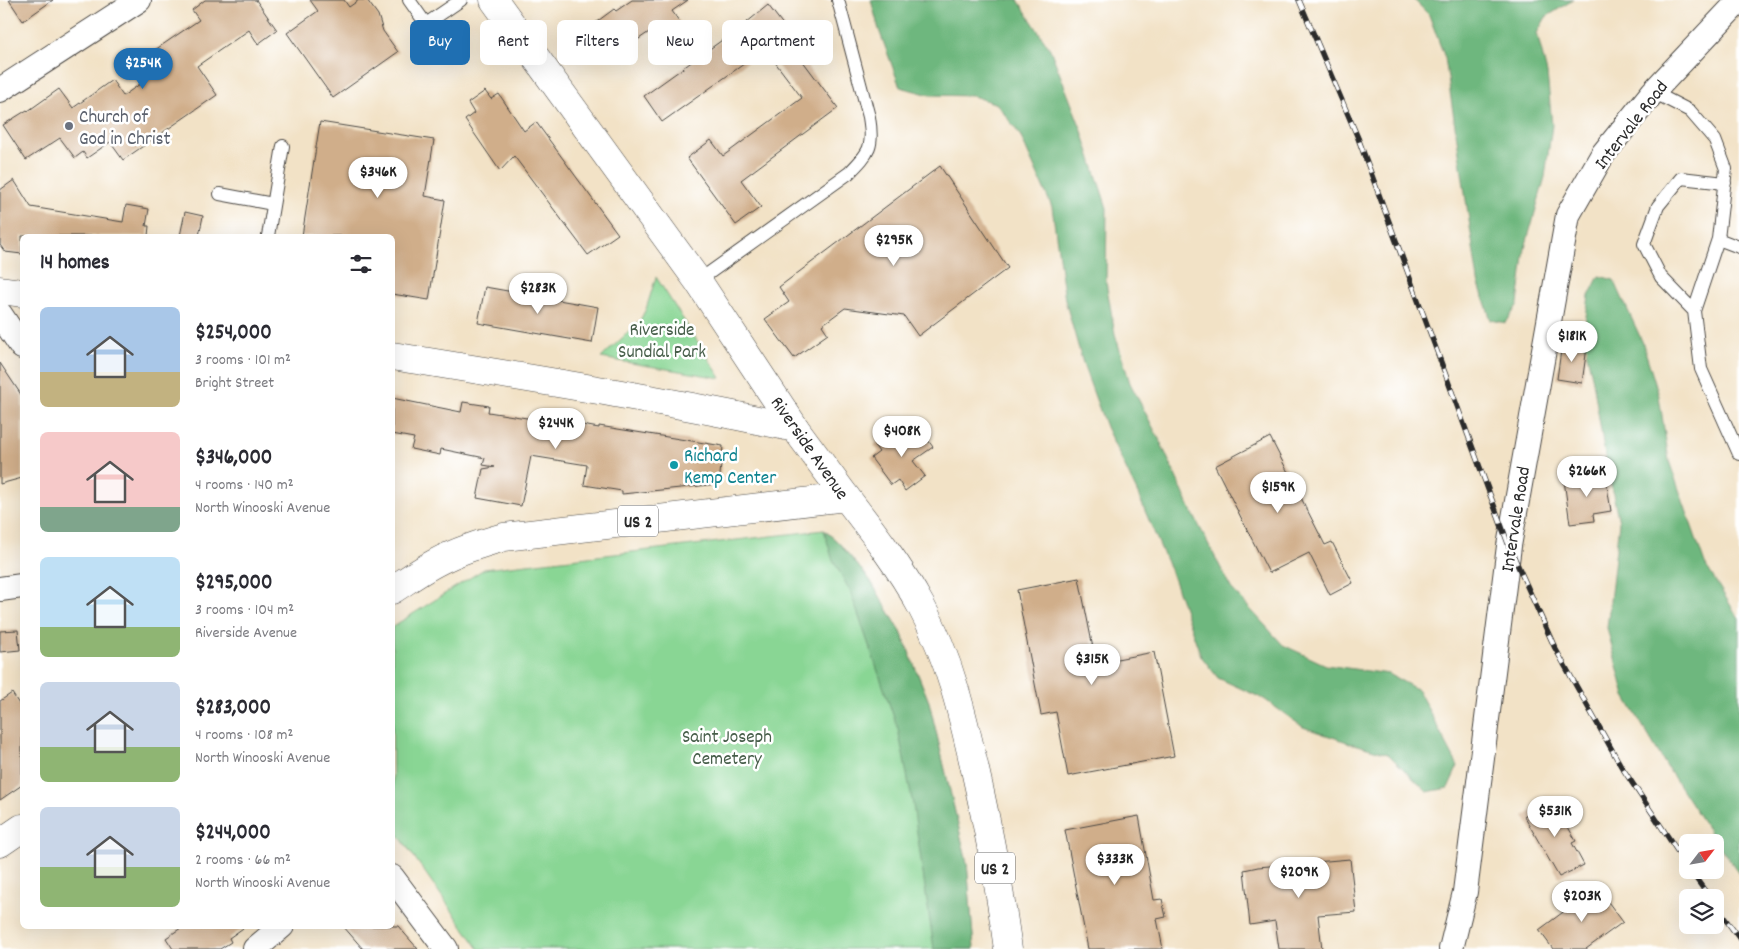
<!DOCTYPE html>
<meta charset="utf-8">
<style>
body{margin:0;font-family:Dekko,sans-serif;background:#f7f7f7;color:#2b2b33;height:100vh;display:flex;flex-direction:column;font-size:19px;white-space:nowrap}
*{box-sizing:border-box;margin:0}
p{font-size:16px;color:#7c7c81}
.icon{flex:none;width:28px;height:28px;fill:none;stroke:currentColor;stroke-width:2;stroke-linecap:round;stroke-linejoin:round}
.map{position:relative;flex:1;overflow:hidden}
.side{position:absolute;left:20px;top:234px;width:375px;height:695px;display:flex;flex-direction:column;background:#fff;border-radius:8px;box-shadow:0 5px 20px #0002}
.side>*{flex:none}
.guide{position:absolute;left:410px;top:20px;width:475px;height:45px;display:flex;gap:10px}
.needle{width:32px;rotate:59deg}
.buttons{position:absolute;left:1679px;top:834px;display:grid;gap:10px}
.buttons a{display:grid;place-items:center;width:45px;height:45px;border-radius:8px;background:#fff;box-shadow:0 5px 20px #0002;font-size:25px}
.price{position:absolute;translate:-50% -42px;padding:0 11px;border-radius:18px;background:#fff;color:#222;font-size:16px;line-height:32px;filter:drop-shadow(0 1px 2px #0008)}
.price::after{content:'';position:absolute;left:50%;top:30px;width:15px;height:11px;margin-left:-8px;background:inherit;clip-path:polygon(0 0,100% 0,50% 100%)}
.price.current{background:#1f6fb2;color:#fff}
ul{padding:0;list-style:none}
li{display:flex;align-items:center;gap:15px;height:125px;padding:0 20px}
li span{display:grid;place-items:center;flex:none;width:140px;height:100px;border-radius:8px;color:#555}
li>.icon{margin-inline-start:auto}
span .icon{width:60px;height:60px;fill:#fffc;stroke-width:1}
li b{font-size:21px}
h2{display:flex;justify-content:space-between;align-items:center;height:60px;padding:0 20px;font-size:21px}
.pill{padding:0 18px;border-radius:8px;background:#fff;box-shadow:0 5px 20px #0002;font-size:18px;line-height:45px}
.pill.current{background:#1f6fb2;color:#fff}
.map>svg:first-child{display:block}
</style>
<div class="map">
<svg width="1739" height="949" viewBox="0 0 1739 949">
<rect width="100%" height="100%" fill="#fff"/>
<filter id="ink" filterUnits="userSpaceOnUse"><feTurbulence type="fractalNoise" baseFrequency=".02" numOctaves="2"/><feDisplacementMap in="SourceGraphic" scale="10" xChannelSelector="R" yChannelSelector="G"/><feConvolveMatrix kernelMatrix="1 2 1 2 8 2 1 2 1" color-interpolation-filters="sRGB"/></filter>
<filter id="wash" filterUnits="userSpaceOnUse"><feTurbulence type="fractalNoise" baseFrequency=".0096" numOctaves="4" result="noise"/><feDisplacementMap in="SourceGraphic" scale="20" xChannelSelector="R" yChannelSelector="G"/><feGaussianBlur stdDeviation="1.12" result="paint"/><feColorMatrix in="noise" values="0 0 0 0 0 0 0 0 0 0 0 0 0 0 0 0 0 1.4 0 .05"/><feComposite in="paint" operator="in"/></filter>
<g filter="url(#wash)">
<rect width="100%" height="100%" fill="#f2e2c6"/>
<!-- green -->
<path fill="#89d694" stroke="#5a8060" d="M 656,277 L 721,378 L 601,358 L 639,322 L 646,309 Z
M 824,530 L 838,542 L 870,580 L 901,632 L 929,702 L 967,863 L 974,949 L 479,949 L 393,827 L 392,627 L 484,569 Z"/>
<!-- forest -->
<path fill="#6eb77e" stroke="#4c7154" d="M 871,0 L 1018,0 L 1050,49 L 1081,128 L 1107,208 L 1106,282 L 1115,334 L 1130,383 L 1160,441 L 1190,508 L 1231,588 L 1283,645 L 1326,665 L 1389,674 L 1418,690 L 1458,766 L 1448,788 L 1427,792 L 1388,754 L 1350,743 L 1303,727 L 1264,699 L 1218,678 L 1201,656 L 1171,572 L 1137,492 L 1106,427 L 1084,367 L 1065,300 L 1052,207 L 1020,135 L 997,104 L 973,96 L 930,95 L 900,87 L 879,30 Z
M 1414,0 L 1573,0 L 1546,17 L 1537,33 L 1547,73 L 1552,125 L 1545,177 L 1525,248 L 1518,304 L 1506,323 L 1491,320 L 1478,281 L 1445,58 L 1429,15 Z
M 1599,276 L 1614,280 L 1642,341 L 1659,396 L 1669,461 L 1705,564 L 1739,619 L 1739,873 L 1715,840 L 1667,767 L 1625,696 L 1607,628 L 1619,522 L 1606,462 L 1593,381 L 1583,337 L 1589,296 Z
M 824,530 L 838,542 L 870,580 L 901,632 L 929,702 L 967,863 L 974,949 L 934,949 L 913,805 L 898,729 L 850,591 L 832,558 Z"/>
<g id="blocks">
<!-- building -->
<path fill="#d0ae8a" d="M 9,0 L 53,0 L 23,21 Z
M 205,0 L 256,0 L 277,30 L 258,44 L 249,30 L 197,66 L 217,95 L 123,160 L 110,142 L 87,158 L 83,152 L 75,158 L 60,138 L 26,160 L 3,125 L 27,110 L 28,111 L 59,89 L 73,108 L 112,80 L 123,96 L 157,72 L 146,56 L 199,20 L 192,10 Z
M 310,0 L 344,0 L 349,7 L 359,0 L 367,0 L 378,15 L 383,31 L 398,52 L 333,98 L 287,33 L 318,11 Z
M 632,0 L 688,0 L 672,11 L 681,24 L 659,40 L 652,30 L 633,43 L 631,40 L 611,55 L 591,26 L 614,9 L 616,11 Z
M 768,5 L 807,56 L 802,60 L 838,108 L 741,180 L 761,207 L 736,225 L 687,158 L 711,140 L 723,156 L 802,98 L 765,49 L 662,122 L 644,96 L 746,23 Z
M 485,91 L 491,99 L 499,94 L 524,131 L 536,122 L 618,234 L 588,255 L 514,156 L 500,171 L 465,120 L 474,113 L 468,103 Z
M 320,122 L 434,140 L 425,196 L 445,200 L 429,300 L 392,294 L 392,236 L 302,236 Z
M 940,166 L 1008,268 L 918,336 L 904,316 L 845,308 L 822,325 L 828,334 L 794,358 L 765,319 L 789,302 L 779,287 Z
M 14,180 L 31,207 L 123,222 L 126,205 L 149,209 L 146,226 L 149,226 L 148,236 L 22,236 L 22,254 L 5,252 L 0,245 L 0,190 Z
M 185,212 L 203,216 L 199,236 L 180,236 Z
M 485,287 L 598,307 L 592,343 L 478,323 Z
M 1562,343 L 1587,347 L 1582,383 L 1557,379 Z
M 0,363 L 22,396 L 22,478 L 0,484 Z
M 392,398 L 461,412 L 463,402 L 489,406 L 488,412 L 546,421 L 547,419 L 599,428 L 599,426 L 723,446 L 719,484 L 622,494 L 622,491 L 584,485 L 587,465 L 531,456 L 521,506 L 477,498 L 483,469 L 495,467 L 483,465 L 485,458 L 441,449 L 440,455 L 411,449 L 414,438 L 392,434 Z
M 919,428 L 933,447 L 913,461 L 925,476 L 905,491 L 898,480 L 891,485 L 871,458 L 879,452 L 874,445 L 892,432 L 900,442 Z
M 1270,437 L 1325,545 L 1332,542 L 1353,583 L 1330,595 L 1309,553 L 1269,573 L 1215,466 Z
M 1605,474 L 1611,511 L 1593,514 L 1594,521 L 1570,524 L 1564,480 Z
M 1079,578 L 1096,663 L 1154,652 L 1174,756 L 1068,776 L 1056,712 L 1041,715 L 1017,590 Z
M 18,630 L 20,650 L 0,652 L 0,631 Z
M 12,693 L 22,709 L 22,785 L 0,800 L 0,701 Z
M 1552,799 L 1576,841 L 1572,843 L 1584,865 L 1559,877 L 1524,816 Z
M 1139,816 L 1154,900 L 1162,899 L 1166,917 L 1157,919 L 1163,949 L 1088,949 L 1065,830 Z
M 1350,859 L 1356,912 L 1318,915 L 1322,949 L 1279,949 L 1275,921 L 1250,925 L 1244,870 L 1258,867 Z
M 1597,887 L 1623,922 L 1586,949 L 1553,949 L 1539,930 Z
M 184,926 L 246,926 L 229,938 L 231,942 L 220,949 L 173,949 L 166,938 Z
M 343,926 L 398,926 L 418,949 L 363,949 Z"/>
</g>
</g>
<g filter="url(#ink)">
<use href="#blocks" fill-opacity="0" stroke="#494642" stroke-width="1"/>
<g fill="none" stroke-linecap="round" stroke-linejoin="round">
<!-- service casing -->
<g stroke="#494642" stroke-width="14">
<path id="service" d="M 409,0 L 426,24 L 461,0
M 1653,92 L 1690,111 L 1715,140 L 1726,169 L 1718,239 L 1694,311 L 1701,369 L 1739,454
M 220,194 L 273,204
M 268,236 L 283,146
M 1718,239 L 1739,247
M 698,281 L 849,173 C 870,152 874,147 869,117 L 838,0
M 1694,311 L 1661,277 L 1644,244 L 1658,206 L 1681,178 L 1725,183"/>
</g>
<!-- minor casing -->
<g stroke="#494642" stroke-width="26">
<path id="minor" d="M 0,90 L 139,0
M 0,314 L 22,347
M 0,589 L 22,586
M 392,877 L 446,949
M 255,949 L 282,926
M 1451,949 L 1465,892 L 1509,546 L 1568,215 L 1603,154 L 1653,92 L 1739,1"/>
</g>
<!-- tertiary casing -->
<g stroke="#494642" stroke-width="29">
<path id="tertiary" d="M 494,0 L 698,281 L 795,428"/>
</g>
<!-- secondary casing -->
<g stroke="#494642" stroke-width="29">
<path id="secondary" d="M 0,290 L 22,293
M 392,356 C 527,378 662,399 795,428 L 846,497"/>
</g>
<!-- primary casing -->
<g stroke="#494642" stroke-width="29">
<path id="primary" d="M 392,590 C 406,581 420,571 435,563 C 457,551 480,544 504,537 L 846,497 C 873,532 900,567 921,606 C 950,659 963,716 976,774 C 989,832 1000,890 1008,949
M 0,843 L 22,828"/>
</g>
<!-- service -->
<use href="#service" stroke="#fff" stroke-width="12"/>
<!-- minor -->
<use href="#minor" stroke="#fff" stroke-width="24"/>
<!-- tertiary -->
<use href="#tertiary" stroke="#fff" stroke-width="28"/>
<!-- secondary -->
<use href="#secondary" stroke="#fff" stroke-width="28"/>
<!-- primary -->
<use href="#primary" stroke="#fff" stroke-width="28"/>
<!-- rail casing -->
<g stroke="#2b2b2b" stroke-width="5.5">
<path id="rail" d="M 1299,0 L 1358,138 L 1509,546 L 1555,648 L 1621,766 L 1688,867
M 1690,870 L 1710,898
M 1715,905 L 1739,938"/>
</g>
<!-- rail -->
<use href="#rail" stroke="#fff" stroke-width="4" stroke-dasharray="11" stroke-linecap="butt"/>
</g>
</g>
<!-- markers -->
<circle fill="#6b7280" stroke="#fff" stroke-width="2" cx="69" cy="126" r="5"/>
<circle fill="#0f9aa8" stroke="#fff" stroke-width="2" cx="674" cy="465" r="5"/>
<g text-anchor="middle" stroke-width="5" stroke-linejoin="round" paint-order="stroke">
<!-- shield labels -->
<g fill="#fff" stroke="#6b6b6b" stroke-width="1">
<rect x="618" y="505.5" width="40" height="31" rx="4"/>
<rect x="975" y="852.5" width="40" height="31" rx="4"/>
</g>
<g font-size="18" font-weight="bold" fill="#2b2b2b">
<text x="638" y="527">US 2</text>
<text x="995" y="874">US 2</text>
</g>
<!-- worship labels -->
<g font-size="19" fill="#5b616d" stroke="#fff" text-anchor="start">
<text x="79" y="122">Church of<tspan x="79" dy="22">God in Christ</tspan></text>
</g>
<!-- street labels -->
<g font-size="19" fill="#2b2b2b" stroke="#fff">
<text transform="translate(1630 124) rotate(-52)" y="7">Intervale Road</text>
<text transform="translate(811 447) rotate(55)" y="7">Riverside Avenue</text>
<text transform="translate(1514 519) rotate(-81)" y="7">Intervale Road</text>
</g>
<!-- park labels -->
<g font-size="19" fill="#475e4a" stroke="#fff">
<text x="662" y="335">Riverside<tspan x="662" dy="22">Sundial Park</tspan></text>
<text x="727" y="742">Saint Joseph<tspan x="727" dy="22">Cemetery</tspan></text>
</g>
<!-- culture labels -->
<g font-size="19" fill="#0d838f" stroke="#fff" text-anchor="start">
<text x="684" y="461">Richard<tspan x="684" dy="22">Kemp Center</tspan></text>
</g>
</g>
</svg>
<div class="buttons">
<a><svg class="needle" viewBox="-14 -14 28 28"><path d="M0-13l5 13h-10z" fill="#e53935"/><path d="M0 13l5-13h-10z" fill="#7c7c81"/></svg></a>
<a><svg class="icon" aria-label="layers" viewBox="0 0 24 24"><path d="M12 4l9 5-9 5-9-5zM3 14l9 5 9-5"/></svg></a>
</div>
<b class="price current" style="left:143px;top:90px">$254K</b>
<b class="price" style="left:378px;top:199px">$346K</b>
<b class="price" style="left:894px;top:267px">$295K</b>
<b class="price" style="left:538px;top:315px">$283K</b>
<b class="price" style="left:1572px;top:363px">$181K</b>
<b class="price" style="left:556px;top:450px">$244K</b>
<b class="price" style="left:902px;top:458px">$408K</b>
<b class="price" style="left:1587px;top:498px">$266K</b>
<b class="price" style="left:1278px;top:514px">$159K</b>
<b class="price" style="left:1092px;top:686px">$315K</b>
<b class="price" style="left:1555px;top:838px">$531K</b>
<b class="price" style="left:1115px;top:886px">$333K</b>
<b class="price" style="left:1299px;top:899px">$209K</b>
<b class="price" style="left:1582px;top:923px">$203K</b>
<div class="guide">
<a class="pill current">Buy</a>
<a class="pill">Rent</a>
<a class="pill">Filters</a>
<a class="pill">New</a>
<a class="pill">Apartment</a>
</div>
<section class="side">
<h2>14 homes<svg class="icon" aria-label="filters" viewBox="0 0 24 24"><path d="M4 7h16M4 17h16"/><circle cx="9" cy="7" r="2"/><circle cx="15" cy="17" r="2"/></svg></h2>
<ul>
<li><span style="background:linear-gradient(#a9c7e8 65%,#c2b280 0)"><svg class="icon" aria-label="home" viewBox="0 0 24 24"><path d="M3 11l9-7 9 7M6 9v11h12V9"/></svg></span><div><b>$254,000</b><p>3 rooms · 101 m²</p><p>Bright Street</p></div></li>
<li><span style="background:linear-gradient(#f6c9c9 75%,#7fa58c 0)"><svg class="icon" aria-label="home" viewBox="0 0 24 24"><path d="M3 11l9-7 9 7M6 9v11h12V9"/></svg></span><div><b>$346,000</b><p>4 rooms · 140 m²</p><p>North Winooski Avenue</p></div></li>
<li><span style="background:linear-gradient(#bfe0f5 70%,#8fb573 0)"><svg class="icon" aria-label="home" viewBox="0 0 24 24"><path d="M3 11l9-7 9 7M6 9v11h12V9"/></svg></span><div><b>$295,000</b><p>3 rooms · 104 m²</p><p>Riverside Avenue</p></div></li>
<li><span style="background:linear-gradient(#c9d6e8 65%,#8fb573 0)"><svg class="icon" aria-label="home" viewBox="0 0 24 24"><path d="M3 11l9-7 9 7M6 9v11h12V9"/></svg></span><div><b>$283,000</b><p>4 rooms · 108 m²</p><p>North Winooski Avenue</p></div></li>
<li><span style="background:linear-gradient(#c9d6e8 60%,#8fb573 0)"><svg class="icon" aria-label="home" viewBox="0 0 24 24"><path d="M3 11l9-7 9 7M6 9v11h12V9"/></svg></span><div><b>$244,000</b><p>2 rooms · 66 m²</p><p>North Winooski Avenue</p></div></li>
</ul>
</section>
</div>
